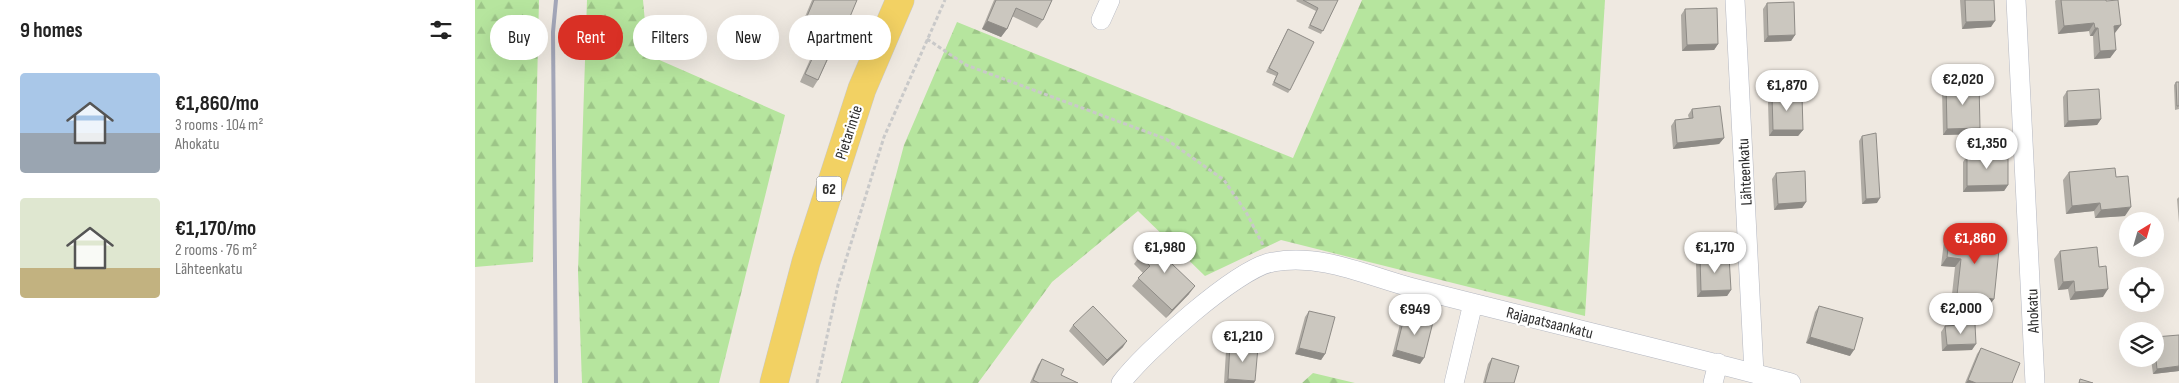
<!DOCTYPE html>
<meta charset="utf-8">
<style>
body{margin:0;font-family:"Sofia Sans Condensed",sans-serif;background:#f6f6f6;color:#222;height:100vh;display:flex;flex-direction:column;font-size:19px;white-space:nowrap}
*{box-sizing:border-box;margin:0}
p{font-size:16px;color:#767676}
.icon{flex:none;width:28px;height:28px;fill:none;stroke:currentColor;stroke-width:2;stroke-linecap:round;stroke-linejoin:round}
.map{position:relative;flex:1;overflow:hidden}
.side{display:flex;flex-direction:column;background:#fff;width:475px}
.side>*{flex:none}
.hud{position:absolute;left:15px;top:15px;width:475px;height:45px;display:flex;gap:10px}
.needle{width:32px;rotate:37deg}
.buttons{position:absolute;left:1644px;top:212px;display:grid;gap:10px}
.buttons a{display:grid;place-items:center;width:45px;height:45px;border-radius:50%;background:#fff;box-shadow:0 5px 20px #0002;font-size:25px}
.price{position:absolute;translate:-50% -42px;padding:0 11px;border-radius:18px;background:#fff;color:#222;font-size:16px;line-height:32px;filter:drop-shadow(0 1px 2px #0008)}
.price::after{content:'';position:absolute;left:50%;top:30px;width:15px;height:11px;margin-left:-8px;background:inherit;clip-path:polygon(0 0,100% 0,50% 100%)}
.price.current{background:#d93025;color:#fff}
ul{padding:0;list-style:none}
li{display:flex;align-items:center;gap:15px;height:125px;padding:0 20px}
li span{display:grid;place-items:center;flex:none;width:140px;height:100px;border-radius:5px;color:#555}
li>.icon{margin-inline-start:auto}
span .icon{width:60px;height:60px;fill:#fffc;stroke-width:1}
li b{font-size:21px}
h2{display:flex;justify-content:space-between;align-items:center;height:60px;padding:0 20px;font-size:21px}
.tag{padding:0 18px;border-radius:22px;background:#fff;box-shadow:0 5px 20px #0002;font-size:18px;line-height:45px}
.tag.current{background:#d93025;color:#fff}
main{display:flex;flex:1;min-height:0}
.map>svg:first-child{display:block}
</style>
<main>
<section class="side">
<h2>9 homes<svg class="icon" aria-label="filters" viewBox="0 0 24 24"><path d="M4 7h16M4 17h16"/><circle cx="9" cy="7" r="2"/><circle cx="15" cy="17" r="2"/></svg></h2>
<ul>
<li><span style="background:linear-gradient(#a9c7e8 60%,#9aa5b1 0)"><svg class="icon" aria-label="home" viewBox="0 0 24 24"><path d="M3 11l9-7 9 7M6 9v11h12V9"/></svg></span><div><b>€1,860/mo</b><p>3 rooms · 104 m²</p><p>Ahokatu</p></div></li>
<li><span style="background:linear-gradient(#dfe7d0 70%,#c2b280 0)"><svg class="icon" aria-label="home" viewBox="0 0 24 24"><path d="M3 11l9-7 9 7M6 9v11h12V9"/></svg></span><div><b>€1,170/mo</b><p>2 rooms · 76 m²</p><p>Lähteenkatu</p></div></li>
</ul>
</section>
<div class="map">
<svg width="1704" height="383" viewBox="0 0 1704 383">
<defs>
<pattern id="forest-firs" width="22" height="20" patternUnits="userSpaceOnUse" patternTransform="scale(1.25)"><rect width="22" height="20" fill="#b6e59e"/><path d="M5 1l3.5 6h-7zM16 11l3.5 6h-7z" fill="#9dc588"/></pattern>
</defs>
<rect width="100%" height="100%" fill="#efe9e1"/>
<!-- forest -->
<path fill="url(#forest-firs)" d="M 0,0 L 64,0 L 58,262 L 0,267 Z
M 112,0 L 168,0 L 173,55 L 310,115 L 244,383 L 107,383 L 103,272 Z
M 887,0 L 1130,0 L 1110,316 L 806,240 L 730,276 L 663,211 L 577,282 L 503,383 L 366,383 L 429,145 L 482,22 L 818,158 Z
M 838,373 L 880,383 L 827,383 Z"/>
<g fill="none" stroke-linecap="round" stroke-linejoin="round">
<!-- street casing -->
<g stroke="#b4b7c1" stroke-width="20">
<path id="street" d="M 1260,0 L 1279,373
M 1541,0 L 1560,383
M 626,20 L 635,0
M 646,383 C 668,353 763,267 798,262 C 849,253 894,277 942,289 C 1066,321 1192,350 1316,383
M 979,383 L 998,303
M 1238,383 L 1243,363"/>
</g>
<!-- primary casing -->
<g stroke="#c9c9c9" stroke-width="29">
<path id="primary" d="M 299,383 L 331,262 L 387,89 L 425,0"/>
</g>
<!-- path -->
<path stroke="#c9c9c9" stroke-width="3" stroke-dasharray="4 2.5" stroke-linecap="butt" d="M 452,39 L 491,65 L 691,139 L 749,180 L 771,212 L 789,247
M 342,383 L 363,285 L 409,137 L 470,0"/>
<!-- street -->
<use href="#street" stroke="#fff" stroke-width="19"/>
<!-- primary -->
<use href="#primary" stroke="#f2d163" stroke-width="28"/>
<!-- rail -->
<path stroke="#a3a6b8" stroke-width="4" d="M 81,383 L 78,32 L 81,0"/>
</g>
<!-- wall -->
<path fill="#afaba4" d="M 337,0 L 382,0 L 358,51 L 357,51 L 343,80 L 338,88 L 325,82 L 342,44 L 322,36 Z
M 519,0 L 577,0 L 568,20 L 562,28 L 537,16 L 532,29 L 526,37 L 507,29 Z
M 822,0 L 863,0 L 846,34 L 833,28 L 841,11 L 821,1 Z
M 1485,0 L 1519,0 L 1516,27 L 1487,29 Z
M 1581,0 L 1631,0 L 1646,25 L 1639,33 L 1641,50 L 1635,58 L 1619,59 L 1618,36 L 1615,36 L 1614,31 L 1583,34 L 1580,1 Z
M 1292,3 L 1320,35 L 1316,41 L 1289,42 L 1288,9 Z
M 1210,9 L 1243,44 L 1239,50 L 1207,51 L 1206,15 Z
M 813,29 L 815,90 L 813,93 L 797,85 L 801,76 L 791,72 Z
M 1701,82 L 1704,109 L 1700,110 L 1699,85 Z
M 1471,83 L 1501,134 L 1468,135 L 1467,89 Z
M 1592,91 L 1626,119 L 1622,125 L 1589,127 L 1588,97 Z
M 1297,95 L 1328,130 L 1323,136 L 1294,136 L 1293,102 Z
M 1217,109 L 1249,138 L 1244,144 L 1198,149 L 1196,126 L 1200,120 L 1214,119 L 1213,115 Z
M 1387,136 L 1402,203 L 1387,204 L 1384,141 Z
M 1492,156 L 1533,185 L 1529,191 L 1488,192 L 1488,162 Z
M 1594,172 L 1641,177 L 1650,216 L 1620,218 L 1619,211 L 1591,214 L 1588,180 Z
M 1301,173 L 1331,202 L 1327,208 L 1299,210 L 1297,179 Z
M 1704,197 L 1704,223 L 1702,199 Z
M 1475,233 L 1514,249 L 1519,299 L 1513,307 L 1476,303 L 1480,267 L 1466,266 L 1469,241 Z
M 1585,251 L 1628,297 L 1595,300 L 1593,289 L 1583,290 L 1579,259 Z
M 665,256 L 699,263 L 698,265 L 714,294 L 691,318 L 657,286 L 668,273 L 659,264 Z
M 1225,257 L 1256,290 L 1252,296 L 1222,297 L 1221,263 Z
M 1344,306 L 1375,356 L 1331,343 L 1340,312 Z
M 834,311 L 850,354 L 846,360 L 820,354 L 830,317 Z
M 930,314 L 945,364 L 917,356 L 926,320 Z
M 598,325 L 648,347 L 628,366 L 594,331 Z
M 1470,326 L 1497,350 L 1467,351 L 1466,332 Z
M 1680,337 L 1704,371 L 1678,374 L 1676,359 L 1680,359 Z
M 755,345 L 780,381 L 779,383 L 749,383 L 751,351 Z
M 1506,348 L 1537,383 L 1490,383 L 1502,354 Z
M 1017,358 L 1039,383 L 1008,383 L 1013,364 Z
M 567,359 L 586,375 L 603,383 L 555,383 L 563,365 Z"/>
<!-- shaded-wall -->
<path fill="#8e8b86" d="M 512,21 L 532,29 L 526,37 L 507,29 Z
M 1520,21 L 1516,27 L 1487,29 L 1491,22 Z
M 1619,23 L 1614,31 L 1583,34 L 1589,26 Z
M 1646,25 L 1640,33 L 1633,34 L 1639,26 Z
M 327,28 L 348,36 L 342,44 L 322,36 Z
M 1620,28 L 1623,28 L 1618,36 L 1615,36 Z
M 1320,35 L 1316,41 L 1289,42 L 1293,36 Z
M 360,42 L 364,43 L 358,51 L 355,50 Z
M 1243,44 L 1239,50 L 1207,51 L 1212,45 Z
M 1641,50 L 1635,58 L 1619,59 L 1625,51 Z
M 1626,119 L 1622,125 L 1589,127 L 1593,121 Z
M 1505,128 L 1501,134 L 1468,135 L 1472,129 Z
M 1298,130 L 1328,130 L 1323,136 L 1294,136 Z
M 1249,138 L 1244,144 L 1198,149 L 1202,143 Z
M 1533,185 L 1529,191 L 1488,192 L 1492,186 Z
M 1405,198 L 1402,203 L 1387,204 L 1391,199 Z
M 1331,202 L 1327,208 L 1299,210 L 1303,204 Z
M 1625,203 L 1619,211 L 1591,214 L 1597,206 Z
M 1656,207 L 1650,216 L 1620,218 L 1626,210 Z
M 1472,257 L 1486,259 L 1480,267 L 1466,266 Z
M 1599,281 L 1593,289 L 1583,290 L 1588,282 Z
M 720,286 L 714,294 L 691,318 L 697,310 Z
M 1633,289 L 1628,297 L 1595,300 L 1600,292 Z
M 1256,290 L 1252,296 L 1222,297 L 1226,291 Z
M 1482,295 L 1519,299 L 1513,307 L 1476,303 Z
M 1335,337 L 1379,350 L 1375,356 L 1331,343 Z
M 652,341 L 648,347 L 628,366 L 632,360 Z
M 1501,344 L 1497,350 L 1467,351 L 1472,345 Z
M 824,348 L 850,354 L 846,360 L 820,354 Z
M 921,350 L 949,358 L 945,364 L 917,356 Z
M 1704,366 L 1704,371 L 1678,374 L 1682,369 Z
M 753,379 L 780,381 L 779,383 L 750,383 Z
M 1493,380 L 1501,383 L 1491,383 Z"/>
<!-- building -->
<path fill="#cbc7bf" stroke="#8e8b86" d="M 339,0 L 382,0 L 364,43 L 360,42 L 343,80 L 330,74 L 348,36 L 327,28 Z
M 521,0 L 577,0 L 568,20 L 541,8 L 532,29 L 512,21 Z
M 828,0 L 863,0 L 848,31 L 835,25 L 843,8 Z
M 1490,0 L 1519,0 L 1520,21 L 1491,22 Z
M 1586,0 L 1631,0 L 1631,1 L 1643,0 L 1646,25 L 1639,26 L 1641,50 L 1625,51 L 1623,28 L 1620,28 L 1619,23 L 1589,26 Z
M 1319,2 L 1320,35 L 1293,36 L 1292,3 Z
M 1242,8 L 1243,44 L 1212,45 L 1210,9 Z
M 813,29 L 839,42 L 815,90 L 799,82 L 803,73 L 794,68 Z
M 1701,82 L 1704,82 L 1704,106 L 1702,106 Z
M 1471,83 L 1504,83 L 1505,128 L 1472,129 Z
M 1624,89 L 1626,119 L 1593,121 L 1592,91 Z
M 1297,95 L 1327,95 L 1328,130 L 1298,130 Z
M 1245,106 L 1249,138 L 1202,143 L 1200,120 L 1218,118 L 1217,109 Z
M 1401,133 L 1405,198 L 1391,199 L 1387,136 Z
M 1533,155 L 1533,185 L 1492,186 L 1492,156 Z
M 1640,168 L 1641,177 L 1653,176 L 1656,207 L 1626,210 L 1625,203 L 1597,206 L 1594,172 Z
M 1330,171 L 1331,202 L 1303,204 L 1301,173 Z
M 1475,233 L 1515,237 L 1514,249 L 1524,250 L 1519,299 L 1482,295 L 1486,259 L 1472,257 Z
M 685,235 L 705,255 L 697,264 L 720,286 L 697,310 L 663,278 L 675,266 L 665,256 Z
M 1622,247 L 1624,267 L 1631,266 L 1633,289 L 1600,292 L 1599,281 L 1588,282 L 1585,251 Z
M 1254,256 L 1256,290 L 1226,291 L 1225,257 Z
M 618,306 L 652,341 L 632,360 L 598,325 Z
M 1344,306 L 1388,318 L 1379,350 L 1335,337 Z
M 834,311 L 860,317 L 850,354 L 824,348 Z
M 930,314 L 958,322 L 949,358 L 921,350 Z
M 1500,324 L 1501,344 L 1472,345 L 1470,326 Z
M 1704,335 L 1704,366 L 1682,369 L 1680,351 L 1680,337 Z
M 755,345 L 783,347 L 780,381 L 753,379 Z
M 1506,348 L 1545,363 L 1537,383 L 1501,383 L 1493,380 Z
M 1017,358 L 1044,366 L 1039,383 L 1010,383 Z
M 567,359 L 589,369 L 586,375 L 603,383 L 564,383 L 558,380 Z
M 1605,379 L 1618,383 L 1604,383 Z"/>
<g text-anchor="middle" stroke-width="4.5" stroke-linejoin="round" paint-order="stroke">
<!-- shield labels -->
<rect fill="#fff" stroke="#6d6d6d" stroke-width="1" x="341.5" y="176.5" width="25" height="25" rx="4"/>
<g font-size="15" font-weight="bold" fill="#2e2e2e">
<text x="354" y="194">62</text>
</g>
<!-- street labels -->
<g font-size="16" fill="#2e2e2e" stroke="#fff">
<text transform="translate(373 132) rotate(-72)" y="6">Pietarintie</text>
<text transform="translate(1269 172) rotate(-93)" y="6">Lähteenkatu</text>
<text transform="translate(1557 311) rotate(-92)" y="6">Ahokatu</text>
<text transform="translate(1075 322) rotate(14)" y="6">Rajapatsaankatu</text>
</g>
</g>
</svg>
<div class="buttons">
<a><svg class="needle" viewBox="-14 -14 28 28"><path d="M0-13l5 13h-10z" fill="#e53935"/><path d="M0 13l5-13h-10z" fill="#767676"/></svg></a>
<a><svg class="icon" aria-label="locate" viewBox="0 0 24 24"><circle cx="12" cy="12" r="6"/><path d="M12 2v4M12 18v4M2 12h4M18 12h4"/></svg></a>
<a><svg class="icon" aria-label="layers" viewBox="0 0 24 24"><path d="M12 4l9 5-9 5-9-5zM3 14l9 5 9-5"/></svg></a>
</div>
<b class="price" style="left:1488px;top:106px">€2,020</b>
<b class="price" style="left:1312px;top:112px">€1,870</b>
<b class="price" style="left:1512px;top:170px">€1,350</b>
<b class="price current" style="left:1500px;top:265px">€1,860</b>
<b class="price" style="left:690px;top:274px">€1,980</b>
<b class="price" style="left:1240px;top:274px">€1,170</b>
<b class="price" style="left:1486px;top:335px">€2,000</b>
<b class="price" style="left:940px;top:336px">€949</b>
<b class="price" style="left:768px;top:363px">€1,210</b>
<div class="hud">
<a class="tag">Buy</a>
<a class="tag current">Rent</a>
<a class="tag">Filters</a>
<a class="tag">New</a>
<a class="tag">Apartment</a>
</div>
</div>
</main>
